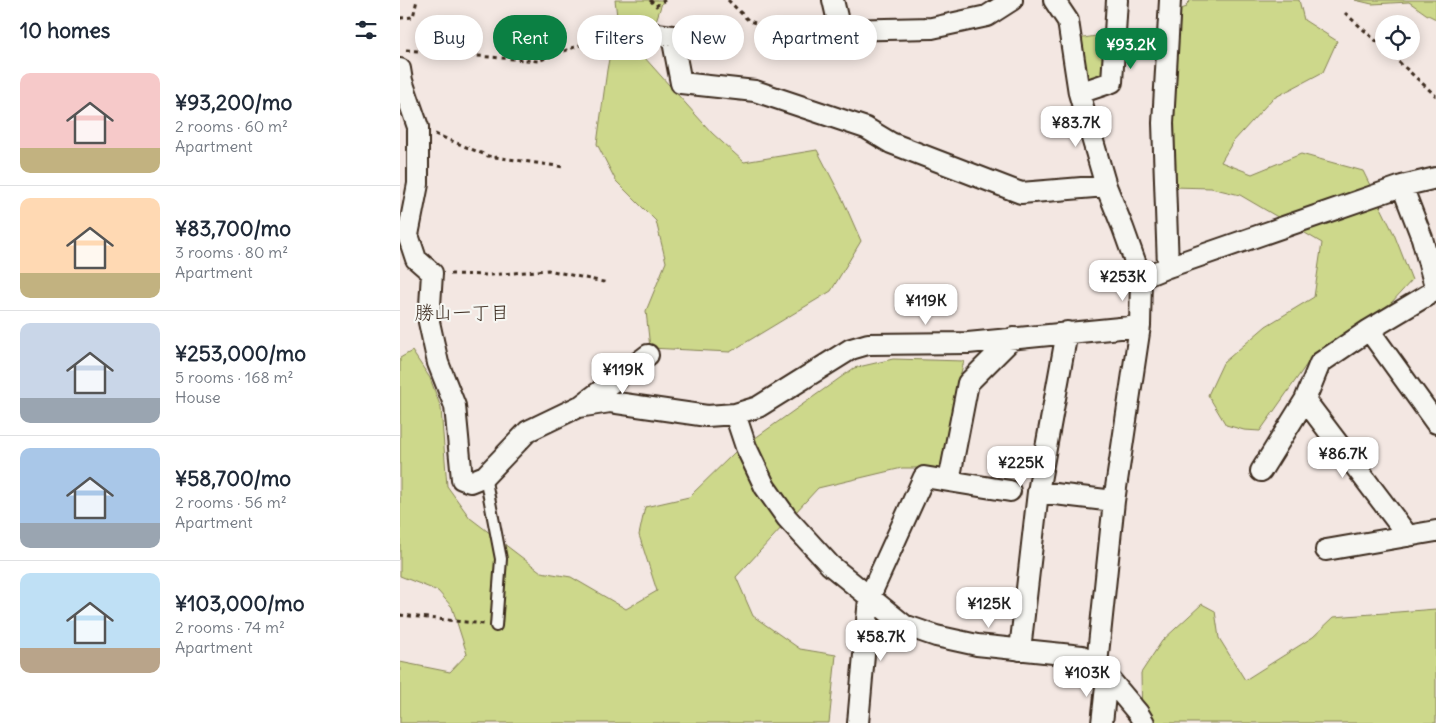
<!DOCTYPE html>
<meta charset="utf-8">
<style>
body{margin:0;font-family:Delius,"Klee One",sans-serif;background:#f6f6f7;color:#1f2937;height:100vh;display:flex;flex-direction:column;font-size:19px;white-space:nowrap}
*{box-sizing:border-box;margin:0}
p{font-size:16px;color:#747a83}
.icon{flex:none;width:28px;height:28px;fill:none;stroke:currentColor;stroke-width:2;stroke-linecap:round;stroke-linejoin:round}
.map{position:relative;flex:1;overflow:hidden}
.drawer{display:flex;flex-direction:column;background:#fff;width:400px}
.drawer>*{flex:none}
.hud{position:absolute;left:15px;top:15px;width:475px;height:45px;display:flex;gap:10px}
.fabs{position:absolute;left:975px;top:15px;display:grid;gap:10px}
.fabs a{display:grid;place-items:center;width:45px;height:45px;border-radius:50%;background:#fff;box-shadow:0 2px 12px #0003;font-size:25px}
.price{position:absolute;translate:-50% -42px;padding:0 11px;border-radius:10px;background:#fff;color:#222;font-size:16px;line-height:32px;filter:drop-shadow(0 1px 2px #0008)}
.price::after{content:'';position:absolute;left:50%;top:30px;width:15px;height:11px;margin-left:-8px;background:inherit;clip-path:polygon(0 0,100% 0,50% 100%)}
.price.selected{background:#0b8043;color:#fff}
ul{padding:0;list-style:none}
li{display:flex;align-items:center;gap:15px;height:125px;padding:0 20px}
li+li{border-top:1px solid #e0e1e3}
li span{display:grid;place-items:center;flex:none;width:140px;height:100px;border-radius:10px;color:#555}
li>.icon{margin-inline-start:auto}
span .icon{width:60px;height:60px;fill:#fffc;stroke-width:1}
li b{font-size:21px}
h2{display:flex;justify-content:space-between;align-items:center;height:60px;padding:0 20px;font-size:21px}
.pill{padding:0 18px;border-radius:22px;background:#fff;box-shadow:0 2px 12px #0003;font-size:18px;line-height:45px}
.pill.selected{background:#0b8043;color:#fff}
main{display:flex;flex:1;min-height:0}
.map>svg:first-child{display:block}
</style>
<main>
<section class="drawer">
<h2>10 homes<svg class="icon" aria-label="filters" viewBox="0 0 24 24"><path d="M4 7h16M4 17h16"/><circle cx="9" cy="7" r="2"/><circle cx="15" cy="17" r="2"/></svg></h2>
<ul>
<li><span style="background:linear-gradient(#f6c9c9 75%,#c2b280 0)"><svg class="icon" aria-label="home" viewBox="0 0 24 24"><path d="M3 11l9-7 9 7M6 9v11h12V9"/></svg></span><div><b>¥93,200/mo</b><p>2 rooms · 60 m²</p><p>Apartment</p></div></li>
<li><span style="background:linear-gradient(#ffd9b3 75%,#c2b280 0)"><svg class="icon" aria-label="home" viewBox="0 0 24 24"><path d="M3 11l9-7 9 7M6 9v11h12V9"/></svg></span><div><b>¥83,700/mo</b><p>3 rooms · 80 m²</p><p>Apartment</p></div></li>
<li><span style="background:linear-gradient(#c9d6e8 75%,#9aa5b1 0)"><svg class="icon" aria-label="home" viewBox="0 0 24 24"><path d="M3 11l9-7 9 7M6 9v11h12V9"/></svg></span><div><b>¥253,000/mo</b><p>5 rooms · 168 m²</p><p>House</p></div></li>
<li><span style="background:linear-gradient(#a9c7e8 75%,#9aa5b1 0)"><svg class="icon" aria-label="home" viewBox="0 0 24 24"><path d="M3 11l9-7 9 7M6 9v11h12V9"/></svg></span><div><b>¥58,700/mo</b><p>2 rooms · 56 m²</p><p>Apartment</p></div></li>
<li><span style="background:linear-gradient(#bfe0f5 75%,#b9a48a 0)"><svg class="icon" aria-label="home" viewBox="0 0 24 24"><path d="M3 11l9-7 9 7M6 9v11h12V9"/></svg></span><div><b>¥103,000/mo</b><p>2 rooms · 74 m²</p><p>Apartment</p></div></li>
</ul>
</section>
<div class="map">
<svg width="1036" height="723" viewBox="0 0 1036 723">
<rect width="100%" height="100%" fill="#f3e7e2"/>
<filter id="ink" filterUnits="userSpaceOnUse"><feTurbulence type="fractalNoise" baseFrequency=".02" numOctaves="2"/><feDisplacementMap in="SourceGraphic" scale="10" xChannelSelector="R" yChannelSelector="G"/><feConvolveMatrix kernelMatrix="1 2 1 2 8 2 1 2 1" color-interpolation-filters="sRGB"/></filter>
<g filter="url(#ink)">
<!-- green -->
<path fill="#cdd88b" stroke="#848154" d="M 215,0 L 263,0 L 244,57 L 312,133 L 344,162 L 417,150 L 443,200 L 461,241 L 431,291 L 330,352 L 250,348 L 246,311 L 266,262 L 256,221 L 216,181 L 197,144 L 207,70 L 217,16 Z
M 791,0 L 899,0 L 904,20 L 937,41 L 923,72 L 872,99 L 832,143 L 821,162 L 852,174 L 901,154 L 963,171 L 994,234 L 1012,280 L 991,303 L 914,354 L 860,431 L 844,430 L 826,425 L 808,395 L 823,363 L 866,326 L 914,297 L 922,243 L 840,195 L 811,188 L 772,187 L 772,85 L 778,10 L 787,7 L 786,5 Z
M 955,0 L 1036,0 L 1036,19 L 1026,14 L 1009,2 L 972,4 Z
M 709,34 L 706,76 L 694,79 L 683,79 L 677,39 Z
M 12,351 L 30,378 L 41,408 L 47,486 L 70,518 L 141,572 L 171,577 L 226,609 L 257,591 L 239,535 L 245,507 L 289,497 L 334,453 L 454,368 L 493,359 L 564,361 L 556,392 L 541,468 L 502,468 L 418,488 L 336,577 L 353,616 L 400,649 L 436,655 L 429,723 L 0,723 L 0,662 L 50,672 L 67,654 L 52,607 L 38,591 L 0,576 L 0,358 Z
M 802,604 L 815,611 L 819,638 L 845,680 L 913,637 L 934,617 L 1036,609 L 1036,723 L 742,723 L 741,673 L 762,641 Z"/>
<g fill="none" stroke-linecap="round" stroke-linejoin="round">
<!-- service casing -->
<g stroke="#3b2a1e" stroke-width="14">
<path id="service" d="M 85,476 L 101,559 L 96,626"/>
</g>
<!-- minor casing -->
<g stroke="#3b2a1e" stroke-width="24">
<path id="minor" d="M 433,0 L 440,30 L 532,28 L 587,16 L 612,0
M 654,0 L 668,21 L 679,93 L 706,186 L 723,228 L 741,278 L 740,326 L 714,501 L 697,664
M 257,34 L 272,36 L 281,83 L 355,91 L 466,128 L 491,143 L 621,193 L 706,186
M 0,69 L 2,81 L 18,127 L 18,184 L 8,235 L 16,259 L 32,273 L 29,322 L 38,363 L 55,406 L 62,479 L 70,482 L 85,476 L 128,431 L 178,407 L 210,402 L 307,416 L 335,414 L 358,407 L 451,349 L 468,344 L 568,343 L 740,326
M 679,93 L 712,82 L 717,0
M 768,267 L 763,123 L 770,0
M 741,278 L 768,267 L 1002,186 L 1036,178
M 969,330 L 1036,423
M 905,400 L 1008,536
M 182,405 L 248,355
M 335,414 L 346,447 L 365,487 L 387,518 L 430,565 L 504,625 L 536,636 L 577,645 L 682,656 L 697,664 L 738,713 L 744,723
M 861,471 L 905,400 L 920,363 L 969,330 L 1036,290 L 1022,238 L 1002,186
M 549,481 L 568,383 L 613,338
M 638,492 L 714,501
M 926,550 L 1036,531
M 620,650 L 638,492 L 667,332
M 458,723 L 469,598 L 524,477 L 610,491
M 702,723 L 707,677"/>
</g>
<!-- path -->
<path stroke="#3b2a1e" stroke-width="3" stroke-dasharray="4 4" stroke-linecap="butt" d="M 250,0 L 256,6 L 265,0
M 328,0 L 349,21 L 381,31 L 422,30
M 945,13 L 984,48
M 0,18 L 13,17 L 17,0
M 6,50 L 138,61 L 180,45
M 987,51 L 1036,96
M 35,134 L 88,156 L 164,167
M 50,274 L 90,275 L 148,270 L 208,283
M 0,615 L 84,624"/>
<!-- service -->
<use href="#service" stroke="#f6f6f2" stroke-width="10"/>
<!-- minor -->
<use href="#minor" stroke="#f6f6f2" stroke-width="20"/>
</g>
</g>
<g text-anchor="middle" stroke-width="4.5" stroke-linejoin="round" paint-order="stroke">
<!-- neighbourhood labels -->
<g font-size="19" fill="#3b2a1e" stroke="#f6f6f2">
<text x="62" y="319">勝山一丁目</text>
</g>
</g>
</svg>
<div class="fabs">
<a><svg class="icon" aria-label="locate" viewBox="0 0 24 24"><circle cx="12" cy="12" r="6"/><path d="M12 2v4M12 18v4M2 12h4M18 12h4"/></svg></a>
</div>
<b class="price selected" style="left:731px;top:70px">¥93.2K</b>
<b class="price" style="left:676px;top:148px">¥83.7K</b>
<b class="price" style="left:723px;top:302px">¥253K</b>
<b class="price" style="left:526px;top:326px">¥119K</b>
<b class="price" style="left:223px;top:395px">¥119K</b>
<b class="price" style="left:943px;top:479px">¥86.7K</b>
<b class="price" style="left:621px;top:488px">¥225K</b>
<b class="price" style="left:589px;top:629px">¥125K</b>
<b class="price" style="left:481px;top:662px">¥58.7K</b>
<b class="price" style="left:687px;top:698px">¥103K</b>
<div class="hud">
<a class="pill">Buy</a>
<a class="pill selected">Rent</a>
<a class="pill">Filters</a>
<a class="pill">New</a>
<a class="pill">Apartment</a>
</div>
</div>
</main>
